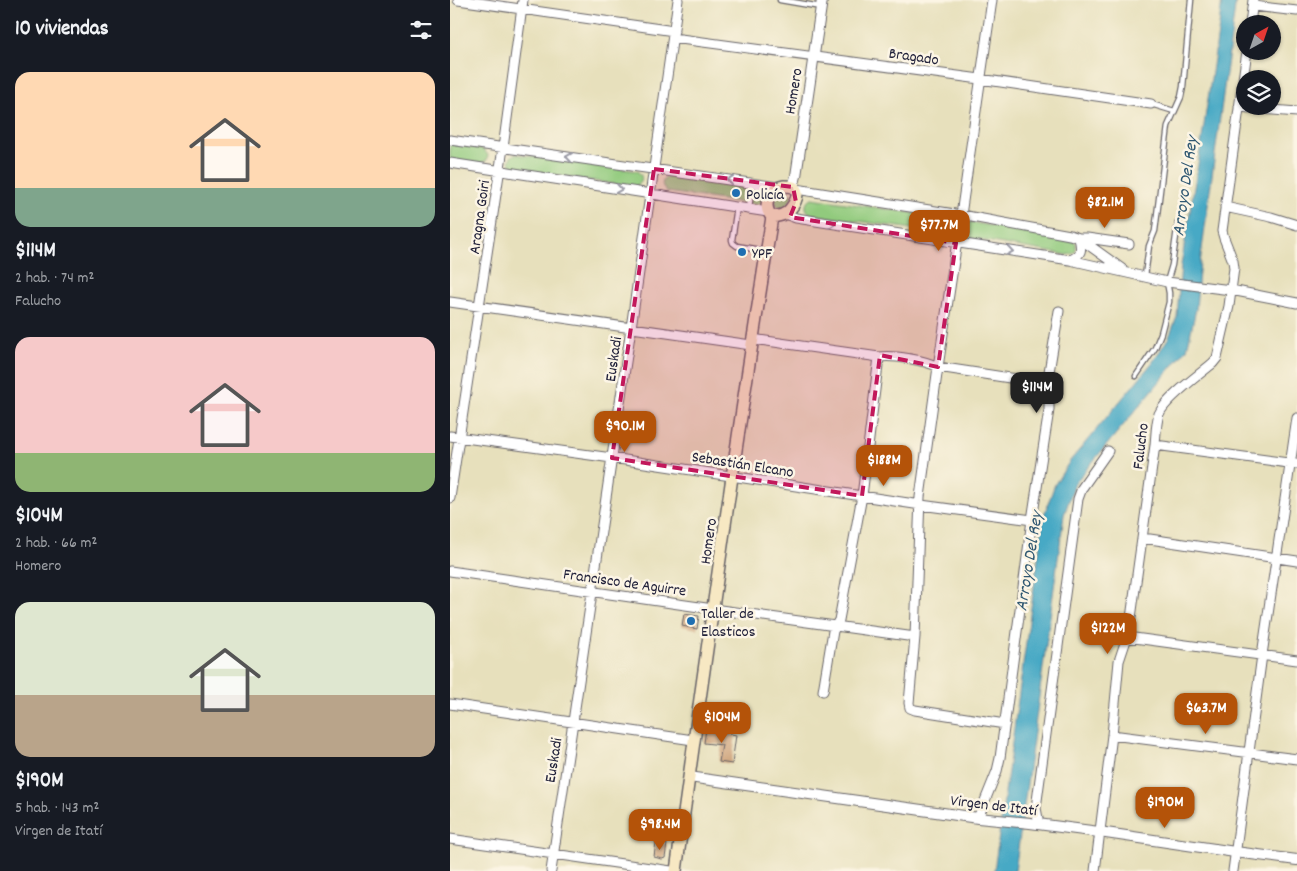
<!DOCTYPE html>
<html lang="es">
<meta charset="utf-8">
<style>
body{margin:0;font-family:Dekko,sans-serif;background:#20242c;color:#f1f3f6;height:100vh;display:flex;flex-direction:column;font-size:19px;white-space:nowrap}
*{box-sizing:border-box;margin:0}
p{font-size:16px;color:#9ea1a6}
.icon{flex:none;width:28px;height:28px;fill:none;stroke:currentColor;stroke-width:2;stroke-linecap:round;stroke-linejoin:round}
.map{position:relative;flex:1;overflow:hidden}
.panel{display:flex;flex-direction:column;background:#171b24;width:450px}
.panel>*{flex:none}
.needle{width:32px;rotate:40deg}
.controls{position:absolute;left:786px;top:15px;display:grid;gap:10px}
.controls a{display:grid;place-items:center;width:45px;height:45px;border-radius:50%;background:#171b24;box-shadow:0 1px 4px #0004;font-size:25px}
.price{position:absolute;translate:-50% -42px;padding:0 11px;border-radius:10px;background:#b45309;color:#fff;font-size:16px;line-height:32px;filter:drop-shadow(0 1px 2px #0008)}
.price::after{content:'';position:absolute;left:50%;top:30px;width:15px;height:11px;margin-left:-8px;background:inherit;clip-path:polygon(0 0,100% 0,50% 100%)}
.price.on{background:#222;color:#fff}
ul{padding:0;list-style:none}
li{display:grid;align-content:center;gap:10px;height:265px;padding:0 15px}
li span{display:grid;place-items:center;height:155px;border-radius:15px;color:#555}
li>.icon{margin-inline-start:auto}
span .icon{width:90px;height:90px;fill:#fffc;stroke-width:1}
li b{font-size:21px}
h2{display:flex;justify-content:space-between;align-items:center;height:60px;padding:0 15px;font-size:21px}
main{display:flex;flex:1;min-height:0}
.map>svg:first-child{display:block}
</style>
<main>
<section class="panel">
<h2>10 viviendas<svg class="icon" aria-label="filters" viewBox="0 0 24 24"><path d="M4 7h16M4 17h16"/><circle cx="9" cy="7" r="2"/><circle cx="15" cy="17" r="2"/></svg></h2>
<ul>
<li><span style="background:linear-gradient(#ffd9b3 75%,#7fa58c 0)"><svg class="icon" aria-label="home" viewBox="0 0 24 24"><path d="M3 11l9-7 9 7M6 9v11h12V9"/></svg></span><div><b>$114M</b><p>2 hab. · 74 m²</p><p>Falucho</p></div></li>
<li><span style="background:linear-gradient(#f6c9c9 75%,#8fb573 0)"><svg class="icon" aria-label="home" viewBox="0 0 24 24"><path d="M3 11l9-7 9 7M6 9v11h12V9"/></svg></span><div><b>$104M</b><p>2 hab. · 66 m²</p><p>Homero</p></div></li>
<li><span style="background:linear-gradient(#dfe7d0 60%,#b9a48a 0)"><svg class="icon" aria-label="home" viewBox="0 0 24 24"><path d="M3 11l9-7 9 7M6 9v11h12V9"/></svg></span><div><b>$190M</b><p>5 hab. · 143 m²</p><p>Virgen de Itatí</p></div></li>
</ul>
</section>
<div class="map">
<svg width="847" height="871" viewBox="0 0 847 871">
<rect width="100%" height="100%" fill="#fcf5e5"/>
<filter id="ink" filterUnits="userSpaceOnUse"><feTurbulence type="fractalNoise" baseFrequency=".02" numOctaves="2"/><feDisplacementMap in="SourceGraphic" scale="10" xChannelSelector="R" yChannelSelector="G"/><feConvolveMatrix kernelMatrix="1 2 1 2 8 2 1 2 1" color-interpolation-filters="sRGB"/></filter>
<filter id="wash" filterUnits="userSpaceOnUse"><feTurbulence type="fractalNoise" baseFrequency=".0096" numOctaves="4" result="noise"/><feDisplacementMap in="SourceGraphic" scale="20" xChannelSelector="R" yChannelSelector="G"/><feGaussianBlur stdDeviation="1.12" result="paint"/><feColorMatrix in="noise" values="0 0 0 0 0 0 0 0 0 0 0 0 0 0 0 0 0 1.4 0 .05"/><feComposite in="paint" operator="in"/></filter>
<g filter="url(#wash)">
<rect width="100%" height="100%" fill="#e7e0bc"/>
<!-- green -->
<path fill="#91ca7d" stroke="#5a765c" d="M 0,144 L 33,149 L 38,155 L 37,160 L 30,164 L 0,160 Z
M 65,154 L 187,171 C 194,176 193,184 184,187 L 65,169 C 57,166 58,157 65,154 Z
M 218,176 L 307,189 L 312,191 L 315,196 L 312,203 L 307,205 L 218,192 C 211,188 210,180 218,176 Z
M 337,191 L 341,195 L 342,198 L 335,208 L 329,208 L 325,203 L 325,196 L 329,192 Z
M 362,198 L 497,218 L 502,220 L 504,227 L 502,232 L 497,234 L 361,214 C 354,210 354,202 362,198 Z
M 519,222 L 620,239 L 626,243 L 626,251 L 622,254 L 617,255 L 519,238 C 511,234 511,225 519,222 Z"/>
<!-- water -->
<path fill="#46a9c5" stroke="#346680" d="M 772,0 L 786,0 L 749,271 L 746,309 L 737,349 L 625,483 L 614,515 L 565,871 L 544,871 L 594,515 L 605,484 L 620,461 L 702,363 L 719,337 L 727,317 L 731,265 L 749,158 L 769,26 Z"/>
<g id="blocks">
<!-- building -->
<path fill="#ca9d73" d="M 234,614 L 249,616 L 247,629 L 232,626 Z
M 256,729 L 286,735 L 282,764 L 269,762 L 272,745 L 254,743 Z
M 206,842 L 217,844 L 215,858 L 212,859 L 204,857 Z"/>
</g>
</g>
<g filter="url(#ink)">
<use href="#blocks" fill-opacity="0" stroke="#676468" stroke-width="1"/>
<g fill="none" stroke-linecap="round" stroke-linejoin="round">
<!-- service casing -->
<g stroke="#676468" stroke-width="7">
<path id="service" d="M 330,0 L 371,7
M 701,104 L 724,111
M 287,207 L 282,240 L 283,243 L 287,246 L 316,251
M 299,209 L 302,183
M 695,276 L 699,246 L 705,231 L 718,126 L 731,97 L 733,87 L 741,0
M 686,376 L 705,348 L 711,333 L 719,302 L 719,293 L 717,282 L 722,265 L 728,222"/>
</g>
<!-- minor casing -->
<g stroke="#676468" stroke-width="11">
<path id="minor" d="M 8,0 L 224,31
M 542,0 L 511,215 L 488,367 L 470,497 L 465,637 L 459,703 L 460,708 L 465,710 L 555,724
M 803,6 L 847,11
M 800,24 L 803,0
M 223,38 L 530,79 L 701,104
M 789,107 L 847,112
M 0,140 L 328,187
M 0,163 L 318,212
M 346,189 L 511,215 L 620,235 L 629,238 L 672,269
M 775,207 L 821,217 L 847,225
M 335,214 L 346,218 L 620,260 L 717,282 L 781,290 L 847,303
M 629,238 L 637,238 L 679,244
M 620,260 C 632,255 632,250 629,238
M 0,302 L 301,345
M 302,339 L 429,357 C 444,355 475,360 488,367 L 599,384
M 0,436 L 162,458 L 471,505 L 582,520
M 705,445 L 846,464
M 0,498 L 53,148 L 73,0
M 693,538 L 847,561
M 0,571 L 263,609 L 465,637
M 677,637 L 847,660
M 373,691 L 383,631 L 389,620 L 412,496 L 429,357
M 0,704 L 243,740
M 662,735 L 847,759
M 528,818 L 547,771 L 550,758 L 582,520 L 599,410 L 599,372 L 609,311
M 589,824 L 586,808 L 628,499 L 632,488 L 658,451
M 0,839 L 221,871
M 101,871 L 181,328 L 228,0
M 645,871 L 662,735 L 669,661 L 677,637 L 681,618 L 705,445 C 706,435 706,423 709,414 C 715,399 750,374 763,363 L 767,358 L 779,306 L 784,268 L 783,261 L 774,238 L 772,231 L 797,51
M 783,871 L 812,655 L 847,418"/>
</g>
<!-- tertiary casing -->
<g stroke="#676468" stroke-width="12">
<path id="tertiary" d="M 343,187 L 346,176 L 372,0
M 239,777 L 528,818 L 580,823 L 649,832 L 785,852 L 847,860"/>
</g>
<!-- secondary casing -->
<g stroke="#676468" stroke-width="14">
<path id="secondary" d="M 334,186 C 337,186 340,186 343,187 C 353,192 342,211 334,214 C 331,216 326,216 322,217 C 311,205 320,188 334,186 Z
M 226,871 C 256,653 287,434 322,217"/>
</g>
<!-- service -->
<use href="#service" stroke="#fff" stroke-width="4.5"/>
<!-- minor -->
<use href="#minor" stroke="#fff" stroke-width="9"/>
<!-- tertiary -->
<use href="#tertiary" stroke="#fff" stroke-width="10"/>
<!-- secondary -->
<use href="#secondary" stroke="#f7e8c3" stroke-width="11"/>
</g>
<!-- one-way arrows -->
<defs><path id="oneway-chevron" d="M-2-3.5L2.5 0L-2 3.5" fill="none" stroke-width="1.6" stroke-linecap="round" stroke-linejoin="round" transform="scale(1.25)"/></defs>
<g stroke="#9c9ca7">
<use href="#oneway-chevron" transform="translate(119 157) rotate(-172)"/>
<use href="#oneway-chevron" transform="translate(280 180) rotate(-172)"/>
<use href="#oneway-chevron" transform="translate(169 189) rotate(9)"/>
<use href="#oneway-chevron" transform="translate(382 224) rotate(9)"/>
<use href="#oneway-chevron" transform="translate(560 251) rotate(9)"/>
</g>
</g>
<!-- marked area -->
<path fill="#c2185b" fill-opacity="0.2" stroke="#c2185b" stroke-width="4" stroke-dasharray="10 6" stroke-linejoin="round" d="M 204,169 L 343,187 L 346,202 L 340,217 L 506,243 L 488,367 L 430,355 L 412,496 L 162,458 Z"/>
<!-- markers -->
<g fill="#1f6fb2" stroke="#fcf5e5" stroke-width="2">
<circle cx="286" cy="193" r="5"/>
<circle cx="292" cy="252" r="5"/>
<circle cx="241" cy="621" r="5"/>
</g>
<g text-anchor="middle" stroke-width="5" stroke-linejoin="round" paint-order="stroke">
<!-- street labels -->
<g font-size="16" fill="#22223b" stroke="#fcf5e5">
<text transform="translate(464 55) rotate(8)" y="6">Bragado</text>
<text transform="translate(342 91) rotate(-81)" y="6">Homero</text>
<text transform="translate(28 217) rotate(-82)" y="6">Aragna Goiri</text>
<text transform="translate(162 359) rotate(-82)" y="6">Euskadi</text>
<text transform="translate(689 446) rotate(-83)" y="6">Falucho</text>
<text transform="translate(293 463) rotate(9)" y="6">Sebastián Elcano</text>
<text transform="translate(257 541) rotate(-82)" y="6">Homero</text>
<text transform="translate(175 581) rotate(8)" y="6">Francisco de Aguirre</text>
<text transform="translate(102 760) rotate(-81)" y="6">Euskadi</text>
<text transform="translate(544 804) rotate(7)" y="6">Virgen de Itatí</text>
</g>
<!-- poi labels -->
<g font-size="16" fill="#22223b" stroke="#fcf5e5" text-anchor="start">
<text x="296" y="199">Policía</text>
<text x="302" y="258">YPF</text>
<text x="251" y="618">Taller de<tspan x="251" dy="18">Elasticos</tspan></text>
</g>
<!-- water labels -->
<g font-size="18" font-style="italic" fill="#305872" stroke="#fcf5e5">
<text transform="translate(734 186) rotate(-82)" y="6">Arroyo Del Rey</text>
<text transform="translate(578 561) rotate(-81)" y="6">Arroyo Del Rey</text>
</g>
</g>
</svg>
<div class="controls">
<a><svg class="needle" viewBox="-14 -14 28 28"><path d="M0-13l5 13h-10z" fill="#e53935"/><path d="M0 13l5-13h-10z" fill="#9ea1a6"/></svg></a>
<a><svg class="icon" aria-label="layers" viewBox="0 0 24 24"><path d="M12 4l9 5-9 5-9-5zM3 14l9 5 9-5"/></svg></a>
</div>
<b class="price" style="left:655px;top:229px">$82.1M</b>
<b class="price" style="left:489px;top:252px">$77.7M</b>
<b class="price on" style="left:587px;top:414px">$114M</b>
<b class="price" style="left:175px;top:453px">$90.1M</b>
<b class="price" style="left:434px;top:487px">$188M</b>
<b class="price" style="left:658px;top:655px">$122M</b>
<b class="price" style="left:756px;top:735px">$63.7M</b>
<b class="price" style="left:272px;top:744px">$104M</b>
<b class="price" style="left:715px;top:829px">$190M</b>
<b class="price" style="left:210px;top:851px">$98.4M</b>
</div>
</main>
